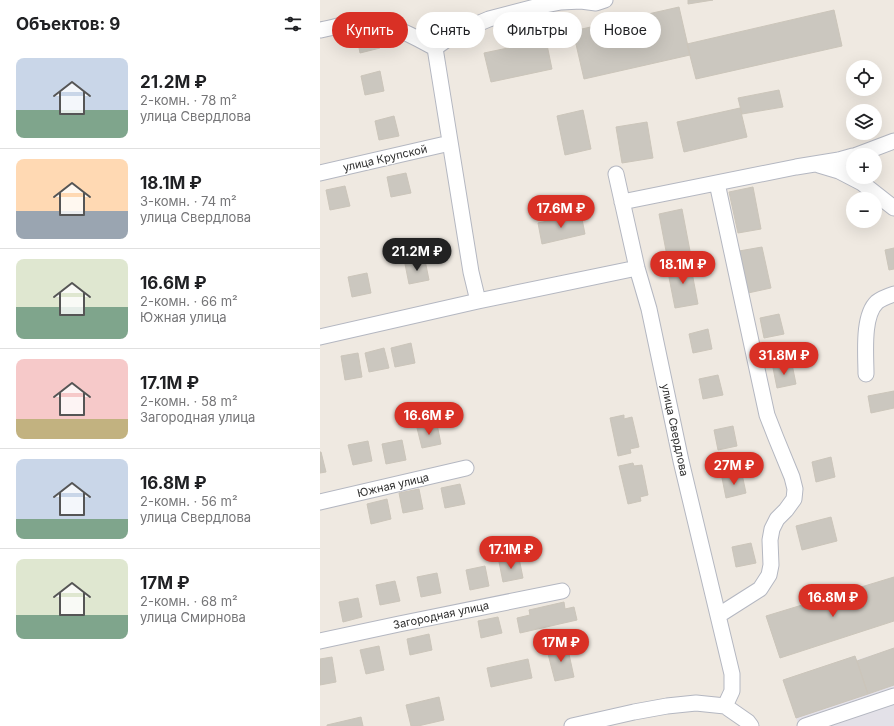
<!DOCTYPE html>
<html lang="ru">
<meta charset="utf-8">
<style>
body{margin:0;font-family:Inter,sans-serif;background:#f2f2f2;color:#202124;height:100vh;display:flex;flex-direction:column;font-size:15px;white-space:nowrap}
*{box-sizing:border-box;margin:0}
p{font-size:13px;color:#757577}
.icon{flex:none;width:22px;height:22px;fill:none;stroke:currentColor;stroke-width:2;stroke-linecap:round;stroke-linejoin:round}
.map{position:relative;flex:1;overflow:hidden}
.panel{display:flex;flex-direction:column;background:#fff;width:320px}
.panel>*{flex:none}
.banner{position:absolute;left:12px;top:12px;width:380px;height:36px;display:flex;gap:8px}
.controls{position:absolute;left:526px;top:60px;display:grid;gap:8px}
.controls a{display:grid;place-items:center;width:36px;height:36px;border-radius:50%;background:#fff;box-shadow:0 4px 16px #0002;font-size:20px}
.price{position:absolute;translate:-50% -34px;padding:0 9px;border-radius:14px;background:#d93025;color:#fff;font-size:13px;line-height:26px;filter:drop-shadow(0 1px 2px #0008)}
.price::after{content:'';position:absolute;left:50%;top:24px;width:12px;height:9px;margin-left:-6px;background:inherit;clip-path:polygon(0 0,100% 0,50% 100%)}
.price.selected{background:#222;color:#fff}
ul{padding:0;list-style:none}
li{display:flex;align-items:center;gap:12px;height:100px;padding:0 16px}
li+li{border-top:1px solid #e0e0e0}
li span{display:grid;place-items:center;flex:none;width:112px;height:80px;border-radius:8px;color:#555}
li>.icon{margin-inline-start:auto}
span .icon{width:48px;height:48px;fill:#fffc;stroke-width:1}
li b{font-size:17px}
h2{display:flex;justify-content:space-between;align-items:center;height:48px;padding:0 16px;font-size:17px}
.tag{padding:0 14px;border-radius:18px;background:#fff;box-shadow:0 4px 16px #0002;font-size:14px;line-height:36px}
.tag.selected{background:#d93025;color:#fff}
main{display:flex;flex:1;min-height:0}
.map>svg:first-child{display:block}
</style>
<main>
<section class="panel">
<h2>Объектов: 9<svg class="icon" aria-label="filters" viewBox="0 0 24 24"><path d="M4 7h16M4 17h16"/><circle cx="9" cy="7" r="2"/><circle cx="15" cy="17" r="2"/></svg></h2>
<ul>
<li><span style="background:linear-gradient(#c9d6e8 65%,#7fa58c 0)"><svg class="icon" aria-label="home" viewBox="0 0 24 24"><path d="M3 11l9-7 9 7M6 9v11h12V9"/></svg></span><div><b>21.2M ₽</b><p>2-комн. · 78 m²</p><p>улица Свердлова</p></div></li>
<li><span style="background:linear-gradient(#ffd9b3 65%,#9aa5b1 0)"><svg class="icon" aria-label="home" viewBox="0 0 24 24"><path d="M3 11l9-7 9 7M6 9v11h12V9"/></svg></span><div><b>18.1M ₽</b><p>3-комн. · 74 m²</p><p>улица Свердлова</p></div></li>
<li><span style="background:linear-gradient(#dfe7d0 60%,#7fa58c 0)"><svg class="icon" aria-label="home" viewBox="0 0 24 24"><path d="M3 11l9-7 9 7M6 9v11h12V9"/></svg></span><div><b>16.6M ₽</b><p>2-комн. · 66 m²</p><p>Южная улица</p></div></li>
<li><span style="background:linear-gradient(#f6c9c9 75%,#c2b280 0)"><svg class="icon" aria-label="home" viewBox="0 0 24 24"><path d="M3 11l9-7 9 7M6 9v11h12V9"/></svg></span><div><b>17.1M ₽</b><p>2-комн. · 58 m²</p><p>Загородная улица</p></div></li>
<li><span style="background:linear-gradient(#c9d6e8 75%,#7fa58c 0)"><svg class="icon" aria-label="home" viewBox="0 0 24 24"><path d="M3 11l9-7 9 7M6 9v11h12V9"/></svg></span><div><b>16.8M ₽</b><p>2-комн. · 56 m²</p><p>улица Свердлова</p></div></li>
<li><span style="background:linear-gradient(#dfe7d0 70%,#7fa58c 0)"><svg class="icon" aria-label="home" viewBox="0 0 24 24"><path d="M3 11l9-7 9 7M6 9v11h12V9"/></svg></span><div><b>17M ₽</b><p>2-комн. · 68 m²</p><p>улица Смирнова</p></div></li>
</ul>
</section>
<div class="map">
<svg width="574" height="726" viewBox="0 0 574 726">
<rect width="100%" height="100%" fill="#efe9e1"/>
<!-- industrial -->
<path fill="#e3e1e8" d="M 574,648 L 574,726 L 479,726 L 463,680 L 535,656 L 537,660 Z"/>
<!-- building -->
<path fill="#cbc7bf" stroke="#cbc5ba" d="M 368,0 L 393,0 L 368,4 Z
M 359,7 L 370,55 L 264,79 L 253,31 Z
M 514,10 L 522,46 L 376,79 L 367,44 Z
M 56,28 L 60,48 L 40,53 L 36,33 Z
M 226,40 L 232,69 L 171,82 L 164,53 Z
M 60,71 L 64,91 L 45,95 L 41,76 Z
M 459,90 L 463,107 L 422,114 L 418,98 Z
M 420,108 L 427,137 L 364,152 L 357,122 Z
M 263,110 L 271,149 L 245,155 L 237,116 Z
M 74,116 L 79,136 L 59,140 L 55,121 Z
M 327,122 L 333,158 L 302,163 L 296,127 Z
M 86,173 L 91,193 L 71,197 L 67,177 Z
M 25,186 L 30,206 L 10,210 L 6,190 Z
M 433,187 L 441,229 L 418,233 L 409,192 Z
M 362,209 L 370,251 L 347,256 L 339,214 Z
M 261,214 L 265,234 L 222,244 L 218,223 Z
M 442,247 L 451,288 L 428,293 L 419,251 Z
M 574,248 L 574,269 L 569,270 L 565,250 Z
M 105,260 L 109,280 L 89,284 L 85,264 Z
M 370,262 L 378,304 L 355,308 L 347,267 Z
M 47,273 L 51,293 L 32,297 L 28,277 Z
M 459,314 L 464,334 L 444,338 L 440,318 Z
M 388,329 L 392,349 L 373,353 L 369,334 Z
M 91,343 L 95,363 L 75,367 L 71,348 Z
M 64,348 L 69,368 L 49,372 L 45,353 Z
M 38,353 L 42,377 L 25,380 L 21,356 Z
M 472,364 L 476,384 L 457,388 L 453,368 Z
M 398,375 L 403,395 L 383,399 L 379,379 Z
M 574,391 L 574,408 L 551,413 L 548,396 Z
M 304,415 L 304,419 L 312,417 L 319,447 L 310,449 L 311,453 L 298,456 L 290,418 Z
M 117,424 L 121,444 L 102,448 L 97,428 Z
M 413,426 L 417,446 L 398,450 L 394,430 Z
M 82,440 L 86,460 L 66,464 L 62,444 Z
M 48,441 L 52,461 L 33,465 L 28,445 Z
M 0,452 L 1,452 L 6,472 L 0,473 Z
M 511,457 L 515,477 L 496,482 L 492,462 Z
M 313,463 L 314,466 L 322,465 L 328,495 L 320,497 L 321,501 L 308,504 L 299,466 Z
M 422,474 L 426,493 L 406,498 L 402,478 Z
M 140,484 L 145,504 L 125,508 L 121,488 Z
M 99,489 L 103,509 L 83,513 L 79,493 Z
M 67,499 L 71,519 L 51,524 L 47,504 Z
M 511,517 L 517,541 L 482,550 L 476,526 Z
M 431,543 L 436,563 L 416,567 L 412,547 Z
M 199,558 L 203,578 L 183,582 L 179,562 Z
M 165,566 L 169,586 L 150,590 L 146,570 Z
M 117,573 L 121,593 L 101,597 L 97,577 Z
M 574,577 L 574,621 L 460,658 L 446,616 Z
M 75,581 L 80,601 L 60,605 L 56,585 Z
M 38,598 L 42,617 L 23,622 L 19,602 Z
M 244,602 L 245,609 L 254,607 L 257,620 L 200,633 L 197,618 L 210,615 L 209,610 Z
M 178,617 L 182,633 L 161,638 L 158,621 Z
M 109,634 L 112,650 L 90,655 L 87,639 Z
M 247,645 L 254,677 L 235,681 L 227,650 Z
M 59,646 L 64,670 L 46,674 L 40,650 Z
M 574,648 L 574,685 L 548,694 L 537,661 Z
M 535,656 L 548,694 L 476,718 L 463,680 Z
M 12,657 L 16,682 L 0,685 L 0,659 Z
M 208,659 L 212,678 L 171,687 L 167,668 Z
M 119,697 L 124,720 L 98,726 L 91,726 L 86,705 Z
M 41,717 L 43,726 L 7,726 L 7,725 Z"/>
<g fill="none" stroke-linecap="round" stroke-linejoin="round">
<!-- minor casing -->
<g stroke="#b4b7c1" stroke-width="17">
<path id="minor" d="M 0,30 C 12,28 24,24 36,22 C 64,19 91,35 115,48 L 136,33 L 169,19 L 215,7 L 241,2 L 261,1 L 276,3 L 285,0
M 115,48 L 151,272 L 158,301
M 537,155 L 574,141
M 499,165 L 519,171 L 542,183 L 574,208
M 0,173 L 130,143
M 296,174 L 317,268 L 329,309 L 361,461 L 412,674 L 412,691 L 405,706
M 397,183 L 434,355 L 447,415 L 456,438 L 472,477 L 475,489 L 474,499 L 466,510 L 457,519 L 452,529 L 450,540 L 451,565 L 449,575 L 440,589 L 399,615
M 302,202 L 476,167 L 519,160 L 533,156
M 0,337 L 158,301 L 317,268
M 546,374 C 546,355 542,316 557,302 C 562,298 568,296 574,294
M 0,502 L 146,468
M 0,641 L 79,624 L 242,591
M 252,726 L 314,712 L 347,706 L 376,703 L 405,706 L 428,722 L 431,726
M 485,726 L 574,696"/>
</g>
<!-- minor -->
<use href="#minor" stroke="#fff" stroke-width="15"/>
</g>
<g text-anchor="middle" stroke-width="3" stroke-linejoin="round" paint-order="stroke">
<!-- street labels -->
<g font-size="11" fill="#2e2e2e" stroke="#fff">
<text transform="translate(65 158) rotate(-13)" y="4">улица Крупской</text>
<text transform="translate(355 430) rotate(78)" y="4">улица Свердлова</text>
<text transform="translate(73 485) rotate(-13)" y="4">Южная улица</text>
<text transform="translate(121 615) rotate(-12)" y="4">Загородная улица</text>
</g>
</g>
</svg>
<div class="controls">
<a><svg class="icon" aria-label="locate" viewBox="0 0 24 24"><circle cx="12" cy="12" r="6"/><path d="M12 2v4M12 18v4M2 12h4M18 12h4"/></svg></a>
<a><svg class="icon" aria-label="layers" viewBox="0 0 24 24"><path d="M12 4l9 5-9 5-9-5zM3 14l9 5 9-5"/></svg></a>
<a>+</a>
<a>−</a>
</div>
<b class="price" style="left:241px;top:229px">17.6M ₽</b>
<b class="price selected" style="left:97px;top:272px">21.2M ₽</b>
<b class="price" style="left:363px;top:285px">18.1M ₽</b>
<b class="price" style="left:464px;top:376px">31.8M ₽</b>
<b class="price" style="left:109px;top:436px">16.6M ₽</b>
<b class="price" style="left:414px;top:486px">27M ₽</b>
<b class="price" style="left:191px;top:570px">17.1M ₽</b>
<b class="price" style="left:513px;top:618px">16.8M ₽</b>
<b class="price" style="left:241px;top:663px">17M ₽</b>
<div class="banner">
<a class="tag selected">Купить</a>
<a class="tag">Снять</a>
<a class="tag">Фильтры</a>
<a class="tag">Новое</a>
</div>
</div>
</main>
